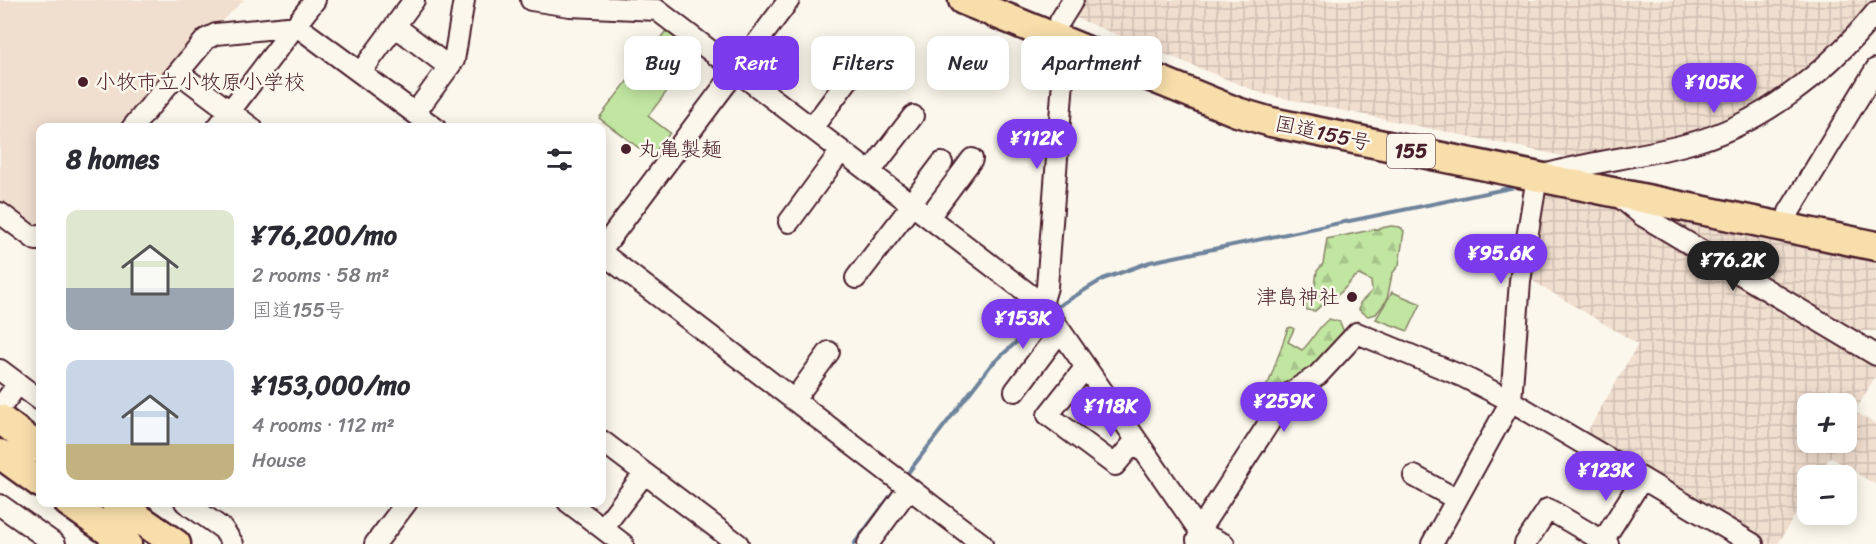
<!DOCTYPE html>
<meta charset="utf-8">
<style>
body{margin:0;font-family:Sriracha,"Klee One",sans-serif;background:#f2f2f3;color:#2b2b33;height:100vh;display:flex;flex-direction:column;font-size:22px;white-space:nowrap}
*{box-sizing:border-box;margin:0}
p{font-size:20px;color:#7c7c81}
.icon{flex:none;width:33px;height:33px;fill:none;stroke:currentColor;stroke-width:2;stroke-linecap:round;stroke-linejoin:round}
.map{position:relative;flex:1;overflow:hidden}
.panel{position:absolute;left:36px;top:123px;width:570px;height:384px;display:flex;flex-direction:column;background:#fff;border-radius:12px;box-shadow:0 3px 15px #0003}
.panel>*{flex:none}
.top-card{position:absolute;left:624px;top:36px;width:570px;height:54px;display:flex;gap:12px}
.buttons{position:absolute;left:1797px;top:393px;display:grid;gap:12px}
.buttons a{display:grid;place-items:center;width:60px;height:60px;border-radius:12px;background:#fff;box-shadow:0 3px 15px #0003;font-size:30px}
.price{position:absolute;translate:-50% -51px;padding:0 14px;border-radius:21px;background:#7c3aed;color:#fff;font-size:20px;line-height:39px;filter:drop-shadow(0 2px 3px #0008)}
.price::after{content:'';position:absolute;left:50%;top:36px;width:18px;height:14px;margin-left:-9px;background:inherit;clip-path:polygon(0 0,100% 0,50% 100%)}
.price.selected{background:#222;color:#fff}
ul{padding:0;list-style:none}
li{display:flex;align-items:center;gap:18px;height:150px;padding:0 30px}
li span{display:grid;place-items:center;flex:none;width:168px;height:120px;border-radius:12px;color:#555}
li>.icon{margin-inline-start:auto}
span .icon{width:72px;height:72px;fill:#fffc;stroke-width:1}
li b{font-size:26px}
h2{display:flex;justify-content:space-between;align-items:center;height:72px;padding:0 30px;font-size:26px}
.tag{padding:0 21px;border-radius:12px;background:#fff;box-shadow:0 3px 15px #0003;font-size:21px;line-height:54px}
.tag.selected{background:#7c3aed;color:#fff}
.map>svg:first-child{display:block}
</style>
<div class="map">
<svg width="1876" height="544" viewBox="0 0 1876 544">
<defs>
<pattern id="industrial-grid" width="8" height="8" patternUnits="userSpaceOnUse" patternTransform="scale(1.5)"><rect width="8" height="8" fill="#f0decf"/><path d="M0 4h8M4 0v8" fill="none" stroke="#cfbeb2"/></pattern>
<pattern id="forest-firs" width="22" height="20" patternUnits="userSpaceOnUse" patternTransform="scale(1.5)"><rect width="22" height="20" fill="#c1e6a1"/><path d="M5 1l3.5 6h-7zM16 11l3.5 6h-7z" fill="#a7c58b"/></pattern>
</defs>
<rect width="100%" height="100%" fill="#fbf7ec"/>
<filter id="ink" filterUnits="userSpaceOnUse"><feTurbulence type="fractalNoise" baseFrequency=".0167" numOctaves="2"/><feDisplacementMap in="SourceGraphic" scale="12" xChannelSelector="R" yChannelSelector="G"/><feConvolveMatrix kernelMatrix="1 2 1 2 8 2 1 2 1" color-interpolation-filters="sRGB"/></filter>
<g filter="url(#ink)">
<!-- built -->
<path fill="#f0decf" d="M 0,0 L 244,0 L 206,36 L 127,127 L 40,128 L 40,226 L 36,231 L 0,203 Z"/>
<!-- industrial -->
<path fill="url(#industrial-grid)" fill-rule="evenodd" d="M 1079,0 L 1876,0 L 1795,82 L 1752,109 L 1705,130 L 1659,144 L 1582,160 L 1263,94 L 1071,16 Z
M 1536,191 L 1619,203 L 1876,360 L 1876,375 L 1855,412 L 1876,424 L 1876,485 L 1830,457 L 1818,475 L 1808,476 L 1807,494 L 1778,544 L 1761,544 L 1583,439 L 1638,344 L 1526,277 ZM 1808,404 L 1846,404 L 1846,442 L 1808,442 Z
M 1654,212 L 1876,256 L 1876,331 L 1851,331 Z"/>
<!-- green -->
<path fill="#c1e6a1" stroke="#868266" stroke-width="1.5" d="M 668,28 L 698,51 L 648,116 L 670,133 L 651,157 L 599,118 Z
M 1392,292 L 1421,304 L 1408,331 L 1376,319 Z"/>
<!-- forest -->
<path fill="url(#forest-firs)" stroke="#868266" stroke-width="1.5" d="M 1391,226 L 1400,227 L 1404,231 L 1399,265 L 1392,274 L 1387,300 L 1376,314 L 1368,316 L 1359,310 L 1360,303 L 1372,291 L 1371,281 L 1359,275 C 1351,278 1350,283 1344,289 C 1336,299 1324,301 1315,311 L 1307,310 L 1306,306 L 1315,286 L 1317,271 L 1323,264 L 1327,239 Z
M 1329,319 L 1340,322 L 1345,335 L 1303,380 L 1291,380 L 1288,387 L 1270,404 L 1267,402 L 1263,390 L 1269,382 L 1288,328 L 1291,327 L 1294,329 L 1288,342 L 1302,350 C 1313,341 1317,327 1329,319 Z"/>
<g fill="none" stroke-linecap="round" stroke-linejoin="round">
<!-- stream -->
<path stroke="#6e839c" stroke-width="4" d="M 1687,154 L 1714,146
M 1052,310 L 1103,279 L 1150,262 L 1520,186
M 904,478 L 991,365 L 1044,317
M 854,544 L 898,486"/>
<!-- minor casing -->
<g stroke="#4a1f2b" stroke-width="24">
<path id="minor" d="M 531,0 L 570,6 L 657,10 L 1042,304 L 1201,533 L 1224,544
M 1060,21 L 1073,0
M 395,26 L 449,67
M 361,72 L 414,0
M 179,73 L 252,128
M 415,113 L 454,60 L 464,0
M 132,128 L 206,39 L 216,34 L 297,26 L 435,128
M 217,128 L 315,0
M 812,128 L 853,73
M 870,172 L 913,116
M 1616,194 L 1643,216 L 1876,355
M 911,204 L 942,163
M 1789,212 L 1876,69
M 0,213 L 36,240 L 40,235
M 929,217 L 972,159
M 789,222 L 841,151
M 602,249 L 789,0
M 602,253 L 982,544
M 856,278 L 912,205
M 1042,304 L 1047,287 L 1066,42
M 1085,368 L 1048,415 L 1115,465 L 1136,440
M 0,370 L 40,400
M 1015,391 L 1060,331
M 794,400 L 829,352
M 0,408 L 18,384
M 602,441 L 738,544
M 1414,476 L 1456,499
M 185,502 L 223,529 L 233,544
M 568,502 L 623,544
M 0,505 L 55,544
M 603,528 L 644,474
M 1197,540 L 1204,523 L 1287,395 L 1318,375 L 1357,333 L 1464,377 L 1511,401 L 1753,544
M 375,544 L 407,502
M 868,544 L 909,488
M 1432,544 L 1511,401 L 1520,281 L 1537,177 C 1585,162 1635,158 1684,145 C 1761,126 1827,72 1876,12
M 1525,544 L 1548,509 L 1608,544
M 1601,544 L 1642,479"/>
</g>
<!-- highway casing -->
<g stroke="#4a1f2b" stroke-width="33">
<path id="highway" d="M 963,0 L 1237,112 L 1271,122 L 1876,246
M 0,419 L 40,449
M 0,454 L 40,483
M 68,502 L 127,544
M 115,502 L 176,544"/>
</g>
<!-- minor -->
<use href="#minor" stroke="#fbf7ec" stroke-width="20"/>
<!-- highway -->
<use href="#highway" stroke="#f8deab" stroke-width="28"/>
</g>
</g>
<!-- markers -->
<g fill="#4a1f2b" stroke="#fbf7ec" stroke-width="2">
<circle cx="83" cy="82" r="6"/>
<circle cx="626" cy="149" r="6"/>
<circle cx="1352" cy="297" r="6"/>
</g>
<g text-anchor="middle" stroke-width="5" stroke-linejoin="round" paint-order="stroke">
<!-- shield labels -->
<rect fill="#fbf7ec" stroke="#7f6065" stroke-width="1.5" x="1387" y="134" width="48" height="34" rx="4.5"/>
<g font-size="20" font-weight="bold" fill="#4a1f2b">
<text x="1411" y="158">155</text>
</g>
<!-- poi labels -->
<g font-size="21" fill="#4a1f2b" stroke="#fbf7ec" text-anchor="start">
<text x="95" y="89">小牧市立小牧原小学校</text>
<text x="638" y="156">丸亀製麺</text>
<text x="1340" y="304" text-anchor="end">津島神社</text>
</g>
<!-- street labels -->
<g font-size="21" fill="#4a1f2b" stroke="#fbf7ec">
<text transform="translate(1323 133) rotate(12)" y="7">国道155号</text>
</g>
</g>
</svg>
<div class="buttons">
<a>+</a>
<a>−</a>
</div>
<b class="price" style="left:1714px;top:114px">¥105K</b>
<b class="price" style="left:1037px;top:170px">¥112K</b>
<b class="price" style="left:1501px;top:285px">¥95.6K</b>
<b class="price selected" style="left:1733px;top:292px">¥76.2K</b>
<b class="price" style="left:1023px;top:350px">¥153K</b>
<b class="price" style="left:1284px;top:433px">¥259K</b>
<b class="price" style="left:1111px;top:438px">¥118K</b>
<b class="price" style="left:1606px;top:502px">¥123K</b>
<div class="top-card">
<a class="tag">Buy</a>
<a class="tag selected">Rent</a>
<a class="tag">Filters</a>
<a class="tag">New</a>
<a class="tag">Apartment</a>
</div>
<section class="panel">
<h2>8 homes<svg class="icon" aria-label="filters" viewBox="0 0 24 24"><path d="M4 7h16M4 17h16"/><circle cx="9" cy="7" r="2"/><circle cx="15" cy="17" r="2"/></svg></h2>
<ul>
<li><span style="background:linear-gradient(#dfe7d0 65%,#9aa5b1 0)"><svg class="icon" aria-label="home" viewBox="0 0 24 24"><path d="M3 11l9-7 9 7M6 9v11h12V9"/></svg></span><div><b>¥76,200/mo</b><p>2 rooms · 58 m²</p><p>国道155号</p></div></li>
<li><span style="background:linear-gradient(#c9d6e8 70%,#c2b280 0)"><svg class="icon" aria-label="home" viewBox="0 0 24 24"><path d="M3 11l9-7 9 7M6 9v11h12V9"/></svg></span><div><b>¥153,000/mo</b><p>4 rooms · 112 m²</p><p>House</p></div></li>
</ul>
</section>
</div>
